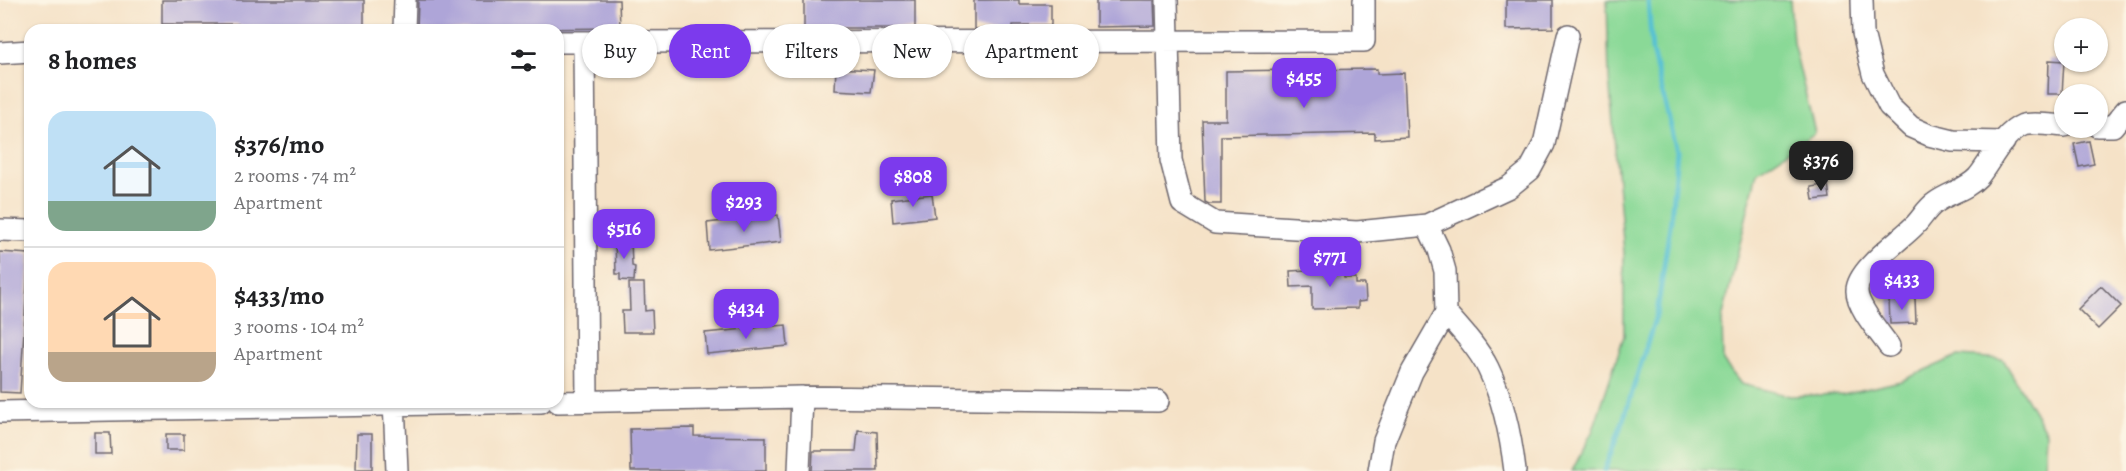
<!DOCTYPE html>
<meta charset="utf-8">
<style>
body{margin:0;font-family:Alegreya,serif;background:#f6f6f6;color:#202124;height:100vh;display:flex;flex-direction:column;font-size:22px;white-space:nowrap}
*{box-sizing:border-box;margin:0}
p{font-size:20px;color:#757577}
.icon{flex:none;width:33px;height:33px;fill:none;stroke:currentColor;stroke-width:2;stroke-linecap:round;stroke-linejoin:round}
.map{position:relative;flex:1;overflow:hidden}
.details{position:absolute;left:24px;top:24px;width:540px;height:384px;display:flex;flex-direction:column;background:#fff;border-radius:18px;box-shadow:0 2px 4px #0004}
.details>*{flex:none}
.banner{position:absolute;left:582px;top:24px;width:570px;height:54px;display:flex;gap:12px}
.tools{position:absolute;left:2054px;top:18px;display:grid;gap:12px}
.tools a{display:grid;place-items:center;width:54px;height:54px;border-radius:50%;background:#fff;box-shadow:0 2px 4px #0004;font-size:30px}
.price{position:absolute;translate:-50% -51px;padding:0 14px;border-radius:12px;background:#7c3aed;color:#fff;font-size:20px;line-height:39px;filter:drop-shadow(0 2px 3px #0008)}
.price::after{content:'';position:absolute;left:50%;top:36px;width:18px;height:14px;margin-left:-9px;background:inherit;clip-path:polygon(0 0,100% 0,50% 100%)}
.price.on{background:#222;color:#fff}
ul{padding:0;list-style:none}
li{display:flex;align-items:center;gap:18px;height:150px;padding:0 24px}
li+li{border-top:2px solid #e0e0e0}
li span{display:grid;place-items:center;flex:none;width:168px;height:120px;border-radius:18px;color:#555}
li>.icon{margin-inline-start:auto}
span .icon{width:72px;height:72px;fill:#fffc;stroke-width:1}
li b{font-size:26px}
h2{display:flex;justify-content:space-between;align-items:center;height:72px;padding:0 24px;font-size:26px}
.tag{padding:0 21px;border-radius:27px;background:#fff;box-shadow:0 2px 4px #0004;font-size:21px;line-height:54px}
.tag.on{background:#7c3aed;color:#fff}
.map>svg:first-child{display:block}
</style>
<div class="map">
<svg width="2126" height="471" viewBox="0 0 2126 471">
<rect width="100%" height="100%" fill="#fcf5e5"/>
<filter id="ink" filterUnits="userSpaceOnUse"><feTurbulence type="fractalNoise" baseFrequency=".0167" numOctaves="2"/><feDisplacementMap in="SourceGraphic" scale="12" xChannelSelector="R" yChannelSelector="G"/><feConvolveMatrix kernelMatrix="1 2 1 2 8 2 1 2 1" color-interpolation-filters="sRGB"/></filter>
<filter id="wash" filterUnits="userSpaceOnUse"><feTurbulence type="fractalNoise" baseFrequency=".008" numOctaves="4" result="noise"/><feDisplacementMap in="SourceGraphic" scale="24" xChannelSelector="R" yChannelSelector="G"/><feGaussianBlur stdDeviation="1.35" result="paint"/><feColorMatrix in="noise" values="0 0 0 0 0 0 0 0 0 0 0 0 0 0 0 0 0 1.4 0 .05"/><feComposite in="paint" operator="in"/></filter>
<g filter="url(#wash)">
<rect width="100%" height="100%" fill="#f5e2c7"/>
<!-- green -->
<path fill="#8ad997" stroke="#567e69" stroke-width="1.5" d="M 1607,0 L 1790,0 L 1793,42 L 1815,133 L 1757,172 L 1722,319 L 1723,361 L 1741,384 L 1790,396 L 1843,394 L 1901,381 L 1958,356 L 2003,359 L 2046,432 L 2044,471 L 1572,471 L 1593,430 L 1624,336 L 1624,253 L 1609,78 Z"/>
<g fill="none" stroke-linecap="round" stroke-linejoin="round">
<!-- stream -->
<path stroke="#57c1d3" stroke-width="5" d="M 1604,471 L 1623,421 L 1657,312 L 1671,219 L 1677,151 L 1652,51 L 1648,0"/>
</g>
<g id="blocks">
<!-- building -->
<path fill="#aea5d8" d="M 162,0 L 364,0 L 364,27 L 238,26 L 238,24 L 162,24 Z
M 418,0 L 619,0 L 620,28 L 417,30 Z
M 804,0 L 915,0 L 915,28 L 804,28 Z
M 974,0 L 1019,0 L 1019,4 L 1051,4 L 1051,25 L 1013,25 L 1013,29 L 974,29 Z
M 1096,0 L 1154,0 L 1155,26 L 1096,27 Z
M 1506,0 L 1553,0 L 1553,28 L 1506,29 Z
M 2049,60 L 2064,61 L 2062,94 L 2048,94 Z
M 836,68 L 874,70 L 871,92 L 835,90 Z
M 1377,69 L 1377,74 L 1404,73 L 1407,137 L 1375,139 L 1375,133 L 1221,136 L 1221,204 L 1209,204 L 1205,202 L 1202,120 L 1226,120 L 1226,71 Z
M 2089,141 L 2094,164 L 2079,167 L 2074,144 Z
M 1828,184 L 1830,198 L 1813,200 L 1811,187 Z
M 932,194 L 935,217 L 893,222 L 891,199 Z
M 778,215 L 781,242 L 709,250 L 707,223 Z
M 615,239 L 631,239 L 632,266 L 635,267 L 634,281 L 620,280 L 620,274 L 616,274 Z
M 0,252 L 29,254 L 20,393 L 0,392 Z
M 1343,268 L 1344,278 L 1356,278 L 1356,284 L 1365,284 L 1366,301 L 1358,302 L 1358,308 L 1312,309 L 1312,286 L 1291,287 L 1290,271 Z
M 629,283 L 644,283 L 645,311 L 652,310 L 653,332 L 623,332 L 622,311 L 630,311 Z
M 2101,286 L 2121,306 L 2098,329 L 2078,309 Z
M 1889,298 L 1915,298 L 1916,323 L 1890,324 Z
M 786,325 L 788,346 L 707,354 L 705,333 Z
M 694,428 L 694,436 L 766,437 L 766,471 L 631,471 L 630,429 Z
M 858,430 L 877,432 L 878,471 L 812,471 L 813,451 L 856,451 Z
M 95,433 L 110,433 L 111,454 L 95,454 Z
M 166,434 L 184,434 L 184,450 L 166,450 Z
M 357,434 L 372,434 L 372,469 L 356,469 Z"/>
</g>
</g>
<g filter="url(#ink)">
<use href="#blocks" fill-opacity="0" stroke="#6c656c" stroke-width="1.5"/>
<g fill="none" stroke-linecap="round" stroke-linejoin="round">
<!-- street casing -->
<g stroke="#6c656c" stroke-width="24">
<path id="street" d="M 1167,0 L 1171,160 L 1182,203 L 1215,223 L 1357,232 L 1427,225 L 1509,187 L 1530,170 L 1544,144 L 1568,35
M 1862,0 L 1863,33 L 1873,74 L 1889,106 L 1911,127 L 1929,135 L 1953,141 L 2004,142
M 404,30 L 405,0
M 558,42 L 1364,41 L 1364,0
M 584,42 L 587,401
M 0,53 L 30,51
M 2097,126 L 2113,126 L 2126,110
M 0,230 L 30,231
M 1446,313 C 1461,330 1478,348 1488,368 C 1503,399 1511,437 1515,471
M 1889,346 C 1880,333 1857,307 1857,291 C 1856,271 1899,241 1913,227 C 1921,220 1926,209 1935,203 C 1948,193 1966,190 1978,177 C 1992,160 2002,134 2023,125 C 2031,122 2054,125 2064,126
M 394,402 L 397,471
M 558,402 L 802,397 L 1158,401
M 0,412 L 541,402
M 799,471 L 802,397
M 1379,471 L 1384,441 L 1412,372 L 1446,313 L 1445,271 L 1439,250 L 1427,225"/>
</g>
<!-- street -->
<use href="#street" stroke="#fff" stroke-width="21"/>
</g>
</g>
</svg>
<div class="tools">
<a>+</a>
<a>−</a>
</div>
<b class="price" style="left:1304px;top:109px">$455</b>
<b class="price on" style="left:1821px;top:192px">$376</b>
<b class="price" style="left:913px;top:208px">$808</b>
<b class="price" style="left:744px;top:233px">$293</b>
<b class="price" style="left:624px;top:260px">$516</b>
<b class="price" style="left:1330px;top:288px">$771</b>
<b class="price" style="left:1902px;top:311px">$433</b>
<b class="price" style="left:746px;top:340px">$434</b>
<div class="banner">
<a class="tag">Buy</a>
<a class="tag on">Rent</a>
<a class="tag">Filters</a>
<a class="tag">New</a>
<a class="tag">Apartment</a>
</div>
<section class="details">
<h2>8 homes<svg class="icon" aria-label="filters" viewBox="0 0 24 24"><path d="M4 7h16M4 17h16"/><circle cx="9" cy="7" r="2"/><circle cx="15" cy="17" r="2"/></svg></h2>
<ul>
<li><span style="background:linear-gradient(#bfe0f5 75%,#7fa58c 0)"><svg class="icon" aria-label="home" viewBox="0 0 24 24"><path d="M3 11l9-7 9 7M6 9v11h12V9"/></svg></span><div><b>$376/mo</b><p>2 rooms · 74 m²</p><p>Apartment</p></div></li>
<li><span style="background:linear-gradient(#ffd9b3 75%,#b9a48a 0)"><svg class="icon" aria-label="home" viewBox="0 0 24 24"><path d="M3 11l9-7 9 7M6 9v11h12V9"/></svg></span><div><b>$433/mo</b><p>3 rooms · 104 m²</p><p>Apartment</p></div></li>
</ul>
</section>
</div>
